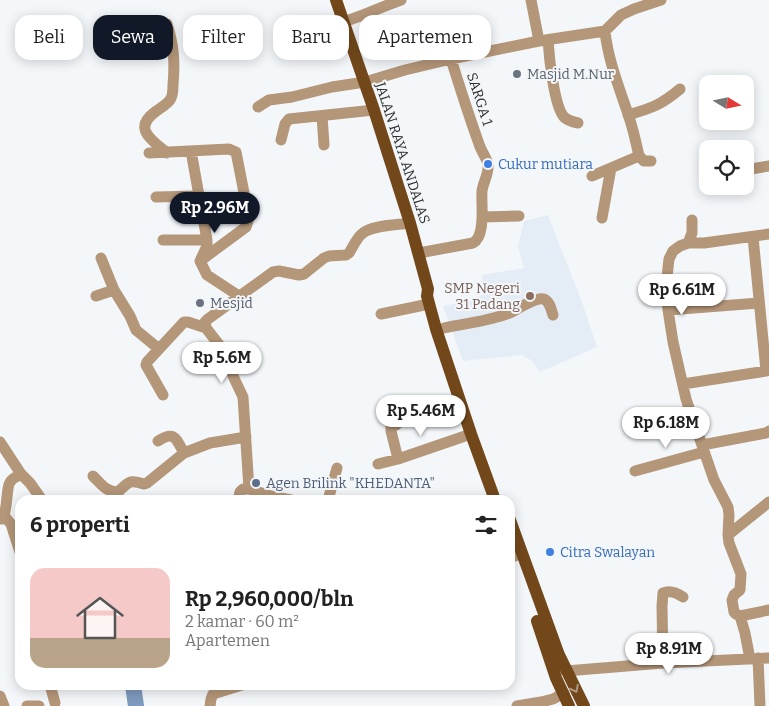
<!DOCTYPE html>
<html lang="id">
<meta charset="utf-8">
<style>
body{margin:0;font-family:Bitter,serif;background:#f6f6f6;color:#222;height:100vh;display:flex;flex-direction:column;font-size:19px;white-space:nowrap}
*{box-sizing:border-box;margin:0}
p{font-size:16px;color:#767676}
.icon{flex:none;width:28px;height:28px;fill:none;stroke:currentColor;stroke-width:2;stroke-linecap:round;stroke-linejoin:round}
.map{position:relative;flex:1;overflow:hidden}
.side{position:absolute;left:15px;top:495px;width:500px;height:195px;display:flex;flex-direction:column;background:#fff;border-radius:15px;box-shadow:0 2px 12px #0003}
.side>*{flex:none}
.hud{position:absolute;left:15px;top:15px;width:500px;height:45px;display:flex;gap:10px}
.needle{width:32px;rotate:100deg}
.controls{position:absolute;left:699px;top:75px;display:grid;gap:10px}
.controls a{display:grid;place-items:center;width:55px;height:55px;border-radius:10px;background:#fff;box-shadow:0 2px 12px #0003;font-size:25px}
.price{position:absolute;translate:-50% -42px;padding:0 11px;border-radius:18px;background:#fff;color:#222;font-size:16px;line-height:32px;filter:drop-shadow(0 1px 2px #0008)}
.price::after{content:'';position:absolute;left:50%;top:30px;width:15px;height:11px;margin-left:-8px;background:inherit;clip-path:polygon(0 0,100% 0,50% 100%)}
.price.active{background:#111827;color:#fff}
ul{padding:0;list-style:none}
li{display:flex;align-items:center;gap:15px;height:125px;padding:0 15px}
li+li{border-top:1px solid #e0e0e0}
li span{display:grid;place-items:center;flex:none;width:140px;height:100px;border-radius:15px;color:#555}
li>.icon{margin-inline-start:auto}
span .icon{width:60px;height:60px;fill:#fffc;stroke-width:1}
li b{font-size:21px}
h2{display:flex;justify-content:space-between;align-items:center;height:60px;padding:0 15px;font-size:21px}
.chip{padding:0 18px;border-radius:15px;background:#fff;box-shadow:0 2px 12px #0003;font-size:18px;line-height:45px}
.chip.active{background:#111827;color:#fff}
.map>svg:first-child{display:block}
</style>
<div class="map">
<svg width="769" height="706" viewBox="0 0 769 706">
<rect width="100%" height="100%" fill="#f4f7fa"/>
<!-- built -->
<path fill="#e4ecf5" d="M 548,215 L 583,305 L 597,347 L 540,372 L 532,361 L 522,355 L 463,361 L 443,306 L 475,300 L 485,292 L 482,275 L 524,268 L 518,247 L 524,221 Z"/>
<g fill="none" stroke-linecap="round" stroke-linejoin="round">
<!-- river -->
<path stroke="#7e9abd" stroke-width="16" d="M 133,685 L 136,706"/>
<!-- minor -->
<path stroke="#b49679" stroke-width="11" d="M 531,0 L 539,41
M 343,22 C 363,16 381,7 401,0
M 167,24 C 174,46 175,62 173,85 C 173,90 173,96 170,100 C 166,105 159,109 155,112 C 132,129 153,141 167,153
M 605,31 C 608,60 619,87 628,114 C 633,128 636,142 639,156 L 644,161 L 651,161
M 548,40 C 549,56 554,106 564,117 C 568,121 573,122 578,123
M 258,107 L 269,100 L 292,97 L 332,87 L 365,82 L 405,70 L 451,59 L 539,41 L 605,31 L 621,15 L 634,9 L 661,0
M 628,115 C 652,108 661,105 680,89
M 322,116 L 324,145
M 281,140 L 285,124 L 289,119 L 374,110
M 191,151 L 207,240 L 207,246 L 200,261 L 207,275 L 239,296
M 149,153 L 229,149 L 236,152 L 248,213 L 248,221 L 246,227 L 200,261
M 745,170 L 769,166
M 592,176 L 639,156
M 156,197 L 199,196
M 482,217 L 519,216
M 602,218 L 611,168
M 163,240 L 207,240
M 688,243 L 692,233 L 692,220
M 419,253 L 473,243 C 486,236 481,204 482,191 C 483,182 489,174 488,165 C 487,158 481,151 479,144 C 469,116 460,88 451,59
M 101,258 L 114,290 L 130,316 L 136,330 L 159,349 L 184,322 L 188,322 L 206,328
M 96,296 L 114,290
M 668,310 L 759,303
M 381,314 L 429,304
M 444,328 C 466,323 492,321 512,312 C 519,308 536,297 544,299 C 550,302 551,309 553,315
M 159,349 L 147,362 L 146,365 L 163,395
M 683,384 L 766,371 L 753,237
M 398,412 L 400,421 L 396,425 L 391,426 L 391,431 L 398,459
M 658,427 L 692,415
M 158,441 C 175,430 176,439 184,453
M 0,442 L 21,474
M 702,445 L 766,433 L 769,431
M 378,464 L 398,459 L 471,434
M 635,471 L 704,452
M 93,476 C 101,484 106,492 118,492 C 129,482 129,479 144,484 L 147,483 L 184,453 L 210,443 L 246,437
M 238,500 L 240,492 L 243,489 L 249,489
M 291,500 L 271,496 L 249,489 L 243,397 L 233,376 L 231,360 L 206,328 L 205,322 L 208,319 L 273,272 L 279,271 L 299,275 L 304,274 L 324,258 L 329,256 L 346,255 L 349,253 C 353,247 357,237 363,233 C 373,225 398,225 410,223
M 328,500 L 337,468
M 3,518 C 8,508 6,485 11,481 C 13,478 18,476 21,474 L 30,483 L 42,500
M 0,519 L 6,518 L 11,524 L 20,552
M 728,535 L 769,502
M 510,558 L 515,556
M 740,616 L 769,610
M 758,658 L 760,706
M 750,659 L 745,633 L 740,616 L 736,614 L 734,612 L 732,600 L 734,595 L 740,590 L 741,574 L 729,543 L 728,535 L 729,515 L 728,507 L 714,480 L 686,399 L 673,342 L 668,310 L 666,286 L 669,259 L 673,251 L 680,246 L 688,243 L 704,243 L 769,234
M 663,663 L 662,606 L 663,593 C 670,590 677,593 683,597
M 566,671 L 663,663 L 769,658
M 50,685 L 55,703
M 0,696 L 4,706
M 27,706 L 39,706
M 210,706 L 211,699 L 213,694 L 242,685
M 517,706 L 541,702 L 553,699 L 564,693"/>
<!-- major -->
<path stroke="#72481b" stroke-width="12" d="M 336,0 L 374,110 L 410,223 L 428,289 L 427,296 L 436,329 L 471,434 L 495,500
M 510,520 L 559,655 L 584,706
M 537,621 L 556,678 L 569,706"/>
</g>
<!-- one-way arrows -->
<defs><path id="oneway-chevron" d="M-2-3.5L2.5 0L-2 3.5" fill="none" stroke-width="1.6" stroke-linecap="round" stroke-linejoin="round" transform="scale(1.25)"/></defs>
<use stroke="#ac977f" href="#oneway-chevron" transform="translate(575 689) rotate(63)"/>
<!-- markers -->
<g fill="#6b7280" stroke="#f4f7fa" stroke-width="2">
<circle cx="517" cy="74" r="5"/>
<circle cx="200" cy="303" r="5"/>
</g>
<g fill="#3f7fe0" stroke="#f4f7fa" stroke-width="2">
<circle cx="488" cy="164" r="5"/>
<circle cx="550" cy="552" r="5"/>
</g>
<circle fill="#8d6e63" stroke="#f4f7fa" stroke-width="2" cx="530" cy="296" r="5"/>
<circle fill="#5c6f8a" stroke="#f4f7fa" stroke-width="2" cx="256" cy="483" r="5"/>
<g text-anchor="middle" stroke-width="4" stroke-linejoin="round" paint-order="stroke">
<!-- worship labels -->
<g font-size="14" fill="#5b616d" stroke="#f4f7fa" text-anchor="start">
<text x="527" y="79">Masjid M.Nur</text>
<text x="210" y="308">Mesjid</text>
</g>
<!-- street labels -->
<g font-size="14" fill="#2b2d2e" stroke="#f4f7fa">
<text transform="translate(480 99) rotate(72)" y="5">SARGA 1</text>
<text transform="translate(403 153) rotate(72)" y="5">JALAN RAYA ANDALAS</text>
</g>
<!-- shop labels -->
<g font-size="14" fill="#366cbe" stroke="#f4f7fa" text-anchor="start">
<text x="498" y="169">Cukur mutiara</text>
<text x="560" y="557">Citra Swalayan</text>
</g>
<!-- education labels -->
<g font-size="14" fill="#785e54" stroke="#f4f7fa" text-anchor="end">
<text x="520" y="293">SMP Negeri<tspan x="520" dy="16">31 Padang</tspan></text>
</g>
<!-- service labels -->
<g font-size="14" fill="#4e5e75" stroke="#f4f7fa" text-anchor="start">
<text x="266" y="488">Agen Brilink "KHEDANTA"</text>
</g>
</g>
</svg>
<div class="controls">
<a><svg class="needle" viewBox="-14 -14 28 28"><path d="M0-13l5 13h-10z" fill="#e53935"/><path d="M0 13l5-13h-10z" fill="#767676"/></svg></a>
<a><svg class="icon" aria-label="locate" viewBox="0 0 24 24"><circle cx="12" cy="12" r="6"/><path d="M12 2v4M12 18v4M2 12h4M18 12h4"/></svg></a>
</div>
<b class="price active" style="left:215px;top:234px">Rp 2.96M</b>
<b class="price" style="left:682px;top:316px">Rp 6.61M</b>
<b class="price" style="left:222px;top:384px">Rp 5.6M</b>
<b class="price" style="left:421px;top:437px">Rp 5.46M</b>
<b class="price" style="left:666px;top:449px">Rp 6.18M</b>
<b class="price" style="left:669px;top:675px">Rp 8.91M</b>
<div class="hud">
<a class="chip">Beli</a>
<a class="chip active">Sewa</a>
<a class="chip">Filter</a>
<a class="chip">Baru</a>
<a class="chip">Apartemen</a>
</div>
<section class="side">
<h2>6 properti<svg class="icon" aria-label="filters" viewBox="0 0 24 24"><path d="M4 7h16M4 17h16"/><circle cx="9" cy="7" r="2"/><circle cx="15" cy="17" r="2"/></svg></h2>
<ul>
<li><span style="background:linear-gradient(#f6c9c9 70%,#b9a48a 0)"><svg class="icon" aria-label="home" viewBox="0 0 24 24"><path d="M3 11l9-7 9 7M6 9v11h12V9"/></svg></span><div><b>Rp 2,960,000/bln</b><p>2 kamar · 60 m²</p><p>Apartemen</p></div></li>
</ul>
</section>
</div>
